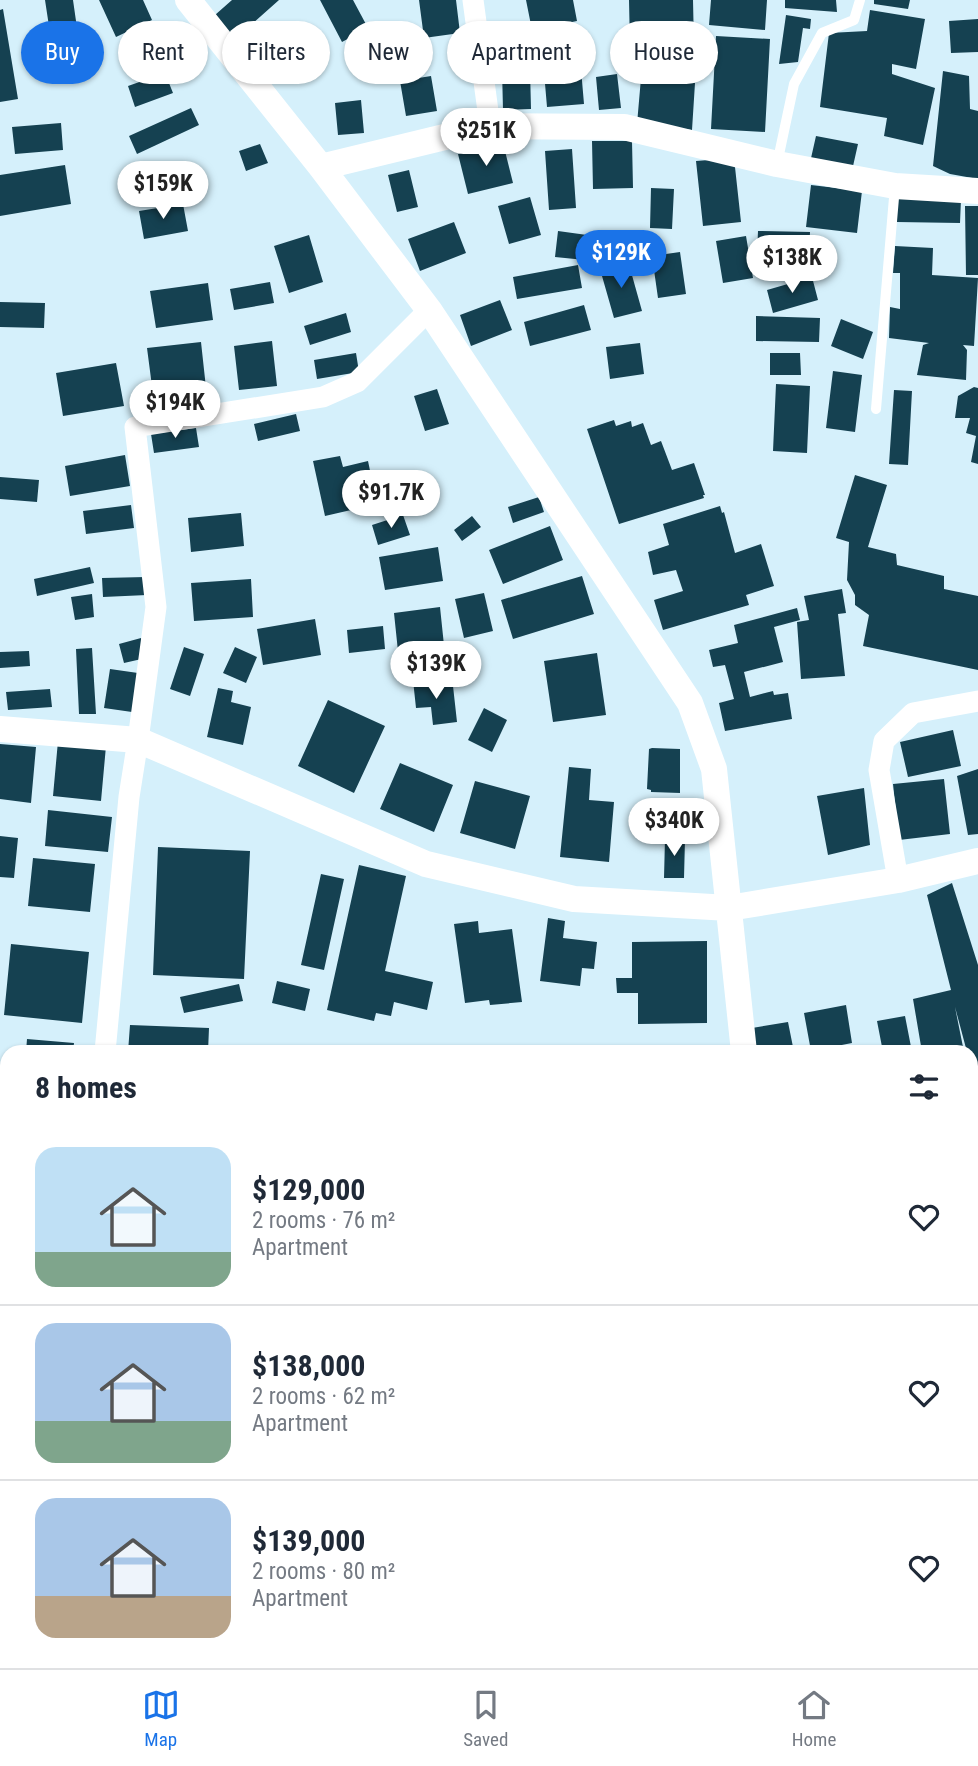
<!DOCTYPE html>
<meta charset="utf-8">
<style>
body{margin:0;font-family:"Roboto Condensed",sans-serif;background:#f6f6f7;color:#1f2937;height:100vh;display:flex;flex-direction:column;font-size:26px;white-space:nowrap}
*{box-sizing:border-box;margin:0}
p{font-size:23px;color:#747a83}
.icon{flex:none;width:38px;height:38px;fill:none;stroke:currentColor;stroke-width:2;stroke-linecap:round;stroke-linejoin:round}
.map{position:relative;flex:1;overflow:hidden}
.side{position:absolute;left:0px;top:1045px;width:978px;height:625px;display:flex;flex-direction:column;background:#fff;border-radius:21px 21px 0 0;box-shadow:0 2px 5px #0004}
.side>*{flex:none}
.hud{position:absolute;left:21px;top:21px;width:936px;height:63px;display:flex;gap:14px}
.price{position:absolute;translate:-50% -60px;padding:0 16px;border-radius:24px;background:#fff;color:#222;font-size:23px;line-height:46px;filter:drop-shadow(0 2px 4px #0008)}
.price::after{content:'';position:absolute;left:50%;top:42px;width:21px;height:16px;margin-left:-10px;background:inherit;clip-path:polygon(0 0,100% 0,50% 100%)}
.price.on{background:#1a73e8;color:#fff}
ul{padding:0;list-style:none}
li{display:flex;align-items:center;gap:21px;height:175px;padding:0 35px}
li+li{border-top:2px solid #e0e1e3}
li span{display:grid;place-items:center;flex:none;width:196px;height:140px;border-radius:21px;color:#555}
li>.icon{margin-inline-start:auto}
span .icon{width:84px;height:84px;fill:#fffc;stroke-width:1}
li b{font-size:30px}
h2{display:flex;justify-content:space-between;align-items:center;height:84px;padding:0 35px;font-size:30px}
.pill{padding:0 24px;border-radius:32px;background:#fff;box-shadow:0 2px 5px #0004;font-size:24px;line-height:63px}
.pill.on{background:#1a73e8;color:#fff}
.tabs{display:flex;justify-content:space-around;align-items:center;height:98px;border-top:2px solid #e0e1e3;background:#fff;font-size:19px;color:#747a83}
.tabs a{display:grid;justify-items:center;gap:4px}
.tabs .on{color:#1a73e8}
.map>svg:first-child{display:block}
</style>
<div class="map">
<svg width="978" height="1668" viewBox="0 0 978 1668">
<rect width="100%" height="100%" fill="#d5f0fb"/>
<!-- building -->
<path fill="#154151" d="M 45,0 L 73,0 L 79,42 L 52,46 Z
M 99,0 L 143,0 L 152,20 L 116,37 Z
M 232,0 L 279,0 L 235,39 L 215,15 Z
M 320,0 L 353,0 L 368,28 L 342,42 Z
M 419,0 L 456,0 L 460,33 L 424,38 Z
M 526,0 L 573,0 L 577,21 L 532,30 Z
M 629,0 L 693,0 L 694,46 L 630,47 Z
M 711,0 L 767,0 L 765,30 L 709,25 Z
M 785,0 L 836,0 L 837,12 L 785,8 Z
M 874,0 L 910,0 L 908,9 L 874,4 Z
M 3,9 L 18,99 L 0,102 L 0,10 Z
M 870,10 L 925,19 L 916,69 L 892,64 L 892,74 L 935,88 L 923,145 L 884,136 L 887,118 L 820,107 L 829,33 L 867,31 Z
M 786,15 L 811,19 L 810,29 L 803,28 L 798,62 L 779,64 Z
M 978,19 L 978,52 L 951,53 L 949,21 Z
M 301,30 L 316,53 L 281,76 L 266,53 Z
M 716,36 L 770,39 L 765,132 L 711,129 Z
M 502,69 L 530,69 L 531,109 L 503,110 Z
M 581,69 L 584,104 L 547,107 L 544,72 Z
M 943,71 L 969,76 L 970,109 L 978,111 L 978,179 L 950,174 L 933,166 Z
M 165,73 L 173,93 L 135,107 L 128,86 Z
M 617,74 L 621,108 L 599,110 L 596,77 Z
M 431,76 L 437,111 L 406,116 L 400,81 Z
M 641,78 L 695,83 L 692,130 L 637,124 Z
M 361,100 L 364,133 L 338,135 L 335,103 Z
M 191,108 L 199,125 L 137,154 L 129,136 Z
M 61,123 L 63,150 L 15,154 L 12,127 Z
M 816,136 L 858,144 L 851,175 L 809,167 Z
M 592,141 L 632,141 L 633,188 L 593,189 Z
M 503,143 L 513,183 L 468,194 L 458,154 Z
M 260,144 L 268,163 L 246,171 L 239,151 Z
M 572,149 L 576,208 L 549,210 L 545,151 Z
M 734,158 L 741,222 L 703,226 L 696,161 Z
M 158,161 L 164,180 L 136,188 L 130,170 Z
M 65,165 L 71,204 L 0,216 L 0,175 Z
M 409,170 L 418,207 L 397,212 L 388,175 Z
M 811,185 L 862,191 L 857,233 L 806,227 Z
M 651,188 L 674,189 L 672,229 L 650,228 Z
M 530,197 L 541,235 L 509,244 L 498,206 Z
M 897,197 L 961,199 L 960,223 L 897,222 Z
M 183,204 L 188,231 L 144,239 L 139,211 Z
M 965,206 L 978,206 L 978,275 L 966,275 Z
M 454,222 L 466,253 L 420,271 L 408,239 Z
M 558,231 L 587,235 L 585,260 L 555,257 Z
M 758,231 L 810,232 L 809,257 L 757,256 Z
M 309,235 L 323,282 L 289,293 L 274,246 Z
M 746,236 L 753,278 L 723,283 L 716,241 Z
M 895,246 L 933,248 L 932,275 L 978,278 L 974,346 L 963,345 L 967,350 L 966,380 L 917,375 L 923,345 L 929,343 L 889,338 L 890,307 L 900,309 L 900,273 L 893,273 Z
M 680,252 L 686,294 L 658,298 L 652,256 Z
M 628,261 L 642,311 L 614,318 L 600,269 Z
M 578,265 L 582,288 L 517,299 L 513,277 Z
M 812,277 L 818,300 L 773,313 L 767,290 Z
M 270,282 L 274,303 L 234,310 L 230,289 Z
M 208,283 L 213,320 L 156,328 L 150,291 Z
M 500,300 L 512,330 L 471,346 L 460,315 Z
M 0,302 L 45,303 L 44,328 L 0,327 Z
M 584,305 L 591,330 L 530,346 L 524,322 Z
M 346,313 L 351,332 L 310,345 L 304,326 Z
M 756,316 L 820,318 L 819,342 L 756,341 Z
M 841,319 L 873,332 L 863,359 L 831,346 Z
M 272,341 L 277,386 L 239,390 L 234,346 Z
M 201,342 L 206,388 L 153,394 L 147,348 Z
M 640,343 L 644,374 L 610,379 L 606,347 Z
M 356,353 L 359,372 L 317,379 L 314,360 Z
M 770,353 L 800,353 L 801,375 L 770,375 Z
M 116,363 L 124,406 L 63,416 L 56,373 Z
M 833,371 L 862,375 L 855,432 L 826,428 Z
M 776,384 L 810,386 L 807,453 L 773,451 Z
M 974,387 L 978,388 L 978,464 L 971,462 L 976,436 L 966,433 L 970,418 L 955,418 L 958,396 Z
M 437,389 L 449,424 L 425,431 L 414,396 Z
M 894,390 L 912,391 L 908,465 L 889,464 Z
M 296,414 L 300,431 L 258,441 L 254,424 Z
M 614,420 L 616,426 L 631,421 L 632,427 L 643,423 L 651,445 L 661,441 L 672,470 L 694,463 L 705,495 L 703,495 L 704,498 L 619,524 L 587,429 Z
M 196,428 L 199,447 L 154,453 L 151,434 Z
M 125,455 L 130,486 L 70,496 L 65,466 Z
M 340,456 L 343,467 L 368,461 L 377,504 L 325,516 L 313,461 Z
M 855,475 L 887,485 L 868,547 L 896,554 L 897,565 L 944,576 L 944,589 L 978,596 L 978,670 L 863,646 L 869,615 L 855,605 L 855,595 L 847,580 L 849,542 L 836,538 Z
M 0,477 L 39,480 L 37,502 L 0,499 Z
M 539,497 L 544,512 L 513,523 L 508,507 Z
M 131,505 L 134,528 L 86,534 L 83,511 Z
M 720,506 L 722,513 L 724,512 L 735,553 L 761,544 L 774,586 L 746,595 L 749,605 L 663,630 L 654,600 L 683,591 L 676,570 L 653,575 L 648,552 L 669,545 L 663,524 Z
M 241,513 L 244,546 L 191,552 L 188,518 Z
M 403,515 L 410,535 L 378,545 L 372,525 Z
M 472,516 L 481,527 L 462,541 L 454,530 Z
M 550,526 L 563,560 L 503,584 L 489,550 Z
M 438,547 L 443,581 L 385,590 L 379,557 Z
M 90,567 L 94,583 L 37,596 L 34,579 Z
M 582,576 L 594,614 L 513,639 L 501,600 Z
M 146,577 L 147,595 L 103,597 L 102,578 Z
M 251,579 L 253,617 L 194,621 L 191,583 Z
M 842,589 L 846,613 L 838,614 L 845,676 L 801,679 L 797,622 L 809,620 L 804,596 Z
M 484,593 L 493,631 L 464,638 L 455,599 Z
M 92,594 L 94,617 L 75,620 L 71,597 Z
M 440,607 L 445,655 L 399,661 L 394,613 Z
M 797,608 L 800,620 L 774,627 L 783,662 L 744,672 L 750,697 L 773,691 L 774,695 L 788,693 L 792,719 L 725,731 L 719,703 L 734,699 L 725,665 L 713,667 L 709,650 L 738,643 L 734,625 Z
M 315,619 L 321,655 L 263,665 L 257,629 Z
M 383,626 L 385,649 L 349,653 L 347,630 Z
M 141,638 L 146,658 L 124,663 L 119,644 Z
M 184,647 L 204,654 L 190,696 L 170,689 Z
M 235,647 L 257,657 L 246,683 L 223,673 Z
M 92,648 L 96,714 L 79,714 L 76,649 Z
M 29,651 L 30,666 L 0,668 L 0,652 Z
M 597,653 L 606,715 L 553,722 L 544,661 Z
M 110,669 L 138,673 L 132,712 L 104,708 Z
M 433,677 L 434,688 L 453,686 L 457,722 L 433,725 L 431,707 L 416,708 L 413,680 Z
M 218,688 L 233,691 L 231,702 L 251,707 L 243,745 L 207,737 Z
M 50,689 L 52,707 L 8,710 L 6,692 Z
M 328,700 L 385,726 L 354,793 L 298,766 Z
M 484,708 L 507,720 L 492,752 L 468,740 Z
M 953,730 L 961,766 L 908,777 L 900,742 Z
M 58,741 L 106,746 L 101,801 L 53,796 Z
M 0,744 L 36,747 L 31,803 L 0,799 Z
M 652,748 L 680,749 L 680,793 L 651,792 L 651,790 L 647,789 L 649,749 Z
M 400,763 L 453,785 L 434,832 L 380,809 Z
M 569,767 L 591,769 L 589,800 L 614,802 L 609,862 L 560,857 Z
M 978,769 L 978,834 L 968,835 L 957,776 Z
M 944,779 L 950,834 L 899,840 L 893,784 Z
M 475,781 L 530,796 L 515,849 L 460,833 Z
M 864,788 L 870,845 L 828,855 L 817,796 Z
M 48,810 L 112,817 L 108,852 L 45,846 Z
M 0,836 L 18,838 L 14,878 L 0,877 Z
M 665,839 L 685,839 L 684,878 L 664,878 Z
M 158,847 L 250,851 L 244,979 L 153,975 Z
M 33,858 L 95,864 L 90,912 L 28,906 Z
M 359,865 L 406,876 L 385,971 L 433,982 L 427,1010 L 394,1002 L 391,1016 L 376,1013 L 374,1021 L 327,1010 Z
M 321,874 L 344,879 L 324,970 L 301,965 Z
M 952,883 L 978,965 L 978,1066 L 971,1068 L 971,1052 L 967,1052 L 955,1007 L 964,1052 L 922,1052 L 913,999 L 951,990 L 927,895 Z
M 548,918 L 565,921 L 563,938 L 597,942 L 594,969 L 582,968 L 580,986 L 540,981 Z
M 478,921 L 479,933 L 512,929 L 522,1002 L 490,1005 L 489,1000 L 465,1003 L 454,924 Z
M 707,941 L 707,1023 L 638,1024 L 638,993 L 617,993 L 616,978 L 632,978 L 632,942 Z
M 11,944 L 89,952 L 82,1023 L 4,1015 Z
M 277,981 L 310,989 L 305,1011 L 272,1003 Z
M 239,984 L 243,1001 L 184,1013 L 180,997 Z
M 846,1005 L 852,1043 L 811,1051 L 804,1013 Z
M 905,1016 L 912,1052 L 883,1052 L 877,1021 Z
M 788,1022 L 794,1052 L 756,1052 L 752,1028 Z
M 130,1025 L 209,1028 L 208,1052 L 128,1052 Z
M 27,1039 L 74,1043 L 73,1052 L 26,1052 Z
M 0,1081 L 7,1081 L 7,1111 L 0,1110 Z
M 971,1143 L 978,1170 L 978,1185 L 971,1186 Z
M 2,1238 L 7,1238 L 7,1267 L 0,1267 Z
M 978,1288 L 978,1308 L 971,1297 L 971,1292 Z
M 1,1396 L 7,1397 L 7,1447 L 0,1446 Z
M 978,1463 L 978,1525 L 973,1528 L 971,1524 L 971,1467 Z
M 0,1539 L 1,1539 L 7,1570 L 7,1572 L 0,1573 Z
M 0,1605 L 7,1605 L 7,1628 L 0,1627 Z
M 114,1662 L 145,1662 L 145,1663 L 128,1668 L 115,1668 Z
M 275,1662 L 290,1662 L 293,1668 L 264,1668 Z
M 471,1662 L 497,1662 L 485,1668 L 473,1668 Z
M 570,1662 L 583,1662 L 585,1668 L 557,1668 Z
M 703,1662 L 733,1662 L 734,1668 L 704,1668 Z
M 745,1662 L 799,1662 L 800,1668 L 745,1668 Z"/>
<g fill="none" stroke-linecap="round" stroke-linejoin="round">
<!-- service -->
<path stroke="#fff" stroke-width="10" d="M 777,164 L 794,84 L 822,33 L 854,20 L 860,0
M 876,409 L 895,186
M 606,1662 L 609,1668"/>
<!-- minor -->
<path stroke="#fff" stroke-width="21" d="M 473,0 L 490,126
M 898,880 L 879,770 L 884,741 L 913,713 L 978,701
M 105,1052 L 129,797 L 138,740 L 156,607 L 135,427 L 323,397 L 357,382 L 429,310
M 971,1280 L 978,1275
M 73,1662 L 77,1668
M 834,1662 L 835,1668
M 10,1668 L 28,1662"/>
<!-- tertiary -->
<path stroke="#fff" stroke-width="26" d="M 188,0 L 321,167 L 429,310 L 690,703 L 714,769 L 744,1052
M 321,167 L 490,126 L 624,127 L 777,164 L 895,186 L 978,191
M 0,729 L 138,740 L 426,864 L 574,899 L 729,908 L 898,880 L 978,861
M 971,1583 L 978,1577
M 882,1668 L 888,1662"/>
<!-- primary -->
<path stroke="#fddccd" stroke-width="33" d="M 971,1097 L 978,1094
M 0,1211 L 7,1211"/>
</g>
</svg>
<b class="price" style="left:486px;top:168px">$251K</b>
<b class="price" style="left:163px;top:221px">$159K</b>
<b class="price on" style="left:621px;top:290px">$129K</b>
<b class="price" style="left:792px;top:295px">$138K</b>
<b class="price" style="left:175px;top:440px">$194K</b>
<b class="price" style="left:391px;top:530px">$91.7K</b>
<b class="price" style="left:436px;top:701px">$139K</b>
<b class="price" style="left:674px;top:858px">$340K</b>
<div class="hud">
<a class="pill on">Buy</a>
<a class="pill">Rent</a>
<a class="pill">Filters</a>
<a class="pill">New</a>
<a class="pill">Apartment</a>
<a class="pill">House</a>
</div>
<section class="side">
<h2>8 homes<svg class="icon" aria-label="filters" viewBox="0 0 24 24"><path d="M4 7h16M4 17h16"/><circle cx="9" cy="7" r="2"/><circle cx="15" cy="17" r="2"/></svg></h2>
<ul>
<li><span style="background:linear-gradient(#bfe0f5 75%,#7fa58c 0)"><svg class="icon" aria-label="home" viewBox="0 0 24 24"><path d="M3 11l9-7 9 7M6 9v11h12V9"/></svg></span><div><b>$129,000</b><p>2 rooms · 76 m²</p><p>Apartment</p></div><svg class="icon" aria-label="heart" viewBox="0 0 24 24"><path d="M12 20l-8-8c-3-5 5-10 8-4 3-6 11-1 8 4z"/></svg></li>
<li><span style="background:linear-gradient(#a9c7e8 70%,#7fa58c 0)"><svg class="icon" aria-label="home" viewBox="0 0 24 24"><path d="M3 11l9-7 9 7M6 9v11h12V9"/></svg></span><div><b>$138,000</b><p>2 rooms · 62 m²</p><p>Apartment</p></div><svg class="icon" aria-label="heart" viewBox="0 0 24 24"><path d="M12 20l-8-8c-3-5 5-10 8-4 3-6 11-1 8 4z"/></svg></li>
<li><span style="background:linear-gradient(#a9c7e8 70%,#b9a48a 0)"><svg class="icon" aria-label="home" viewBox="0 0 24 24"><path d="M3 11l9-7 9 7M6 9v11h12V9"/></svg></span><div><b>$139,000</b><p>2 rooms · 80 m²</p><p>Apartment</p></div><svg class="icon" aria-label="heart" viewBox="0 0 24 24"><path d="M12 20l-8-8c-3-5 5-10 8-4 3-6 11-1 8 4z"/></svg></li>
</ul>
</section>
</div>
<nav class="tabs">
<a class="on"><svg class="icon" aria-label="map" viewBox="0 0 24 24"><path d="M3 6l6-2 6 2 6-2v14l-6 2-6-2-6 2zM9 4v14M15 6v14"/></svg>Map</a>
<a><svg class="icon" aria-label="saved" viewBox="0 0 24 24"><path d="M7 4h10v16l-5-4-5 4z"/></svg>Saved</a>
<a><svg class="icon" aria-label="home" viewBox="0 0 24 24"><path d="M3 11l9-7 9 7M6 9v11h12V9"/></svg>Home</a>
</nav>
